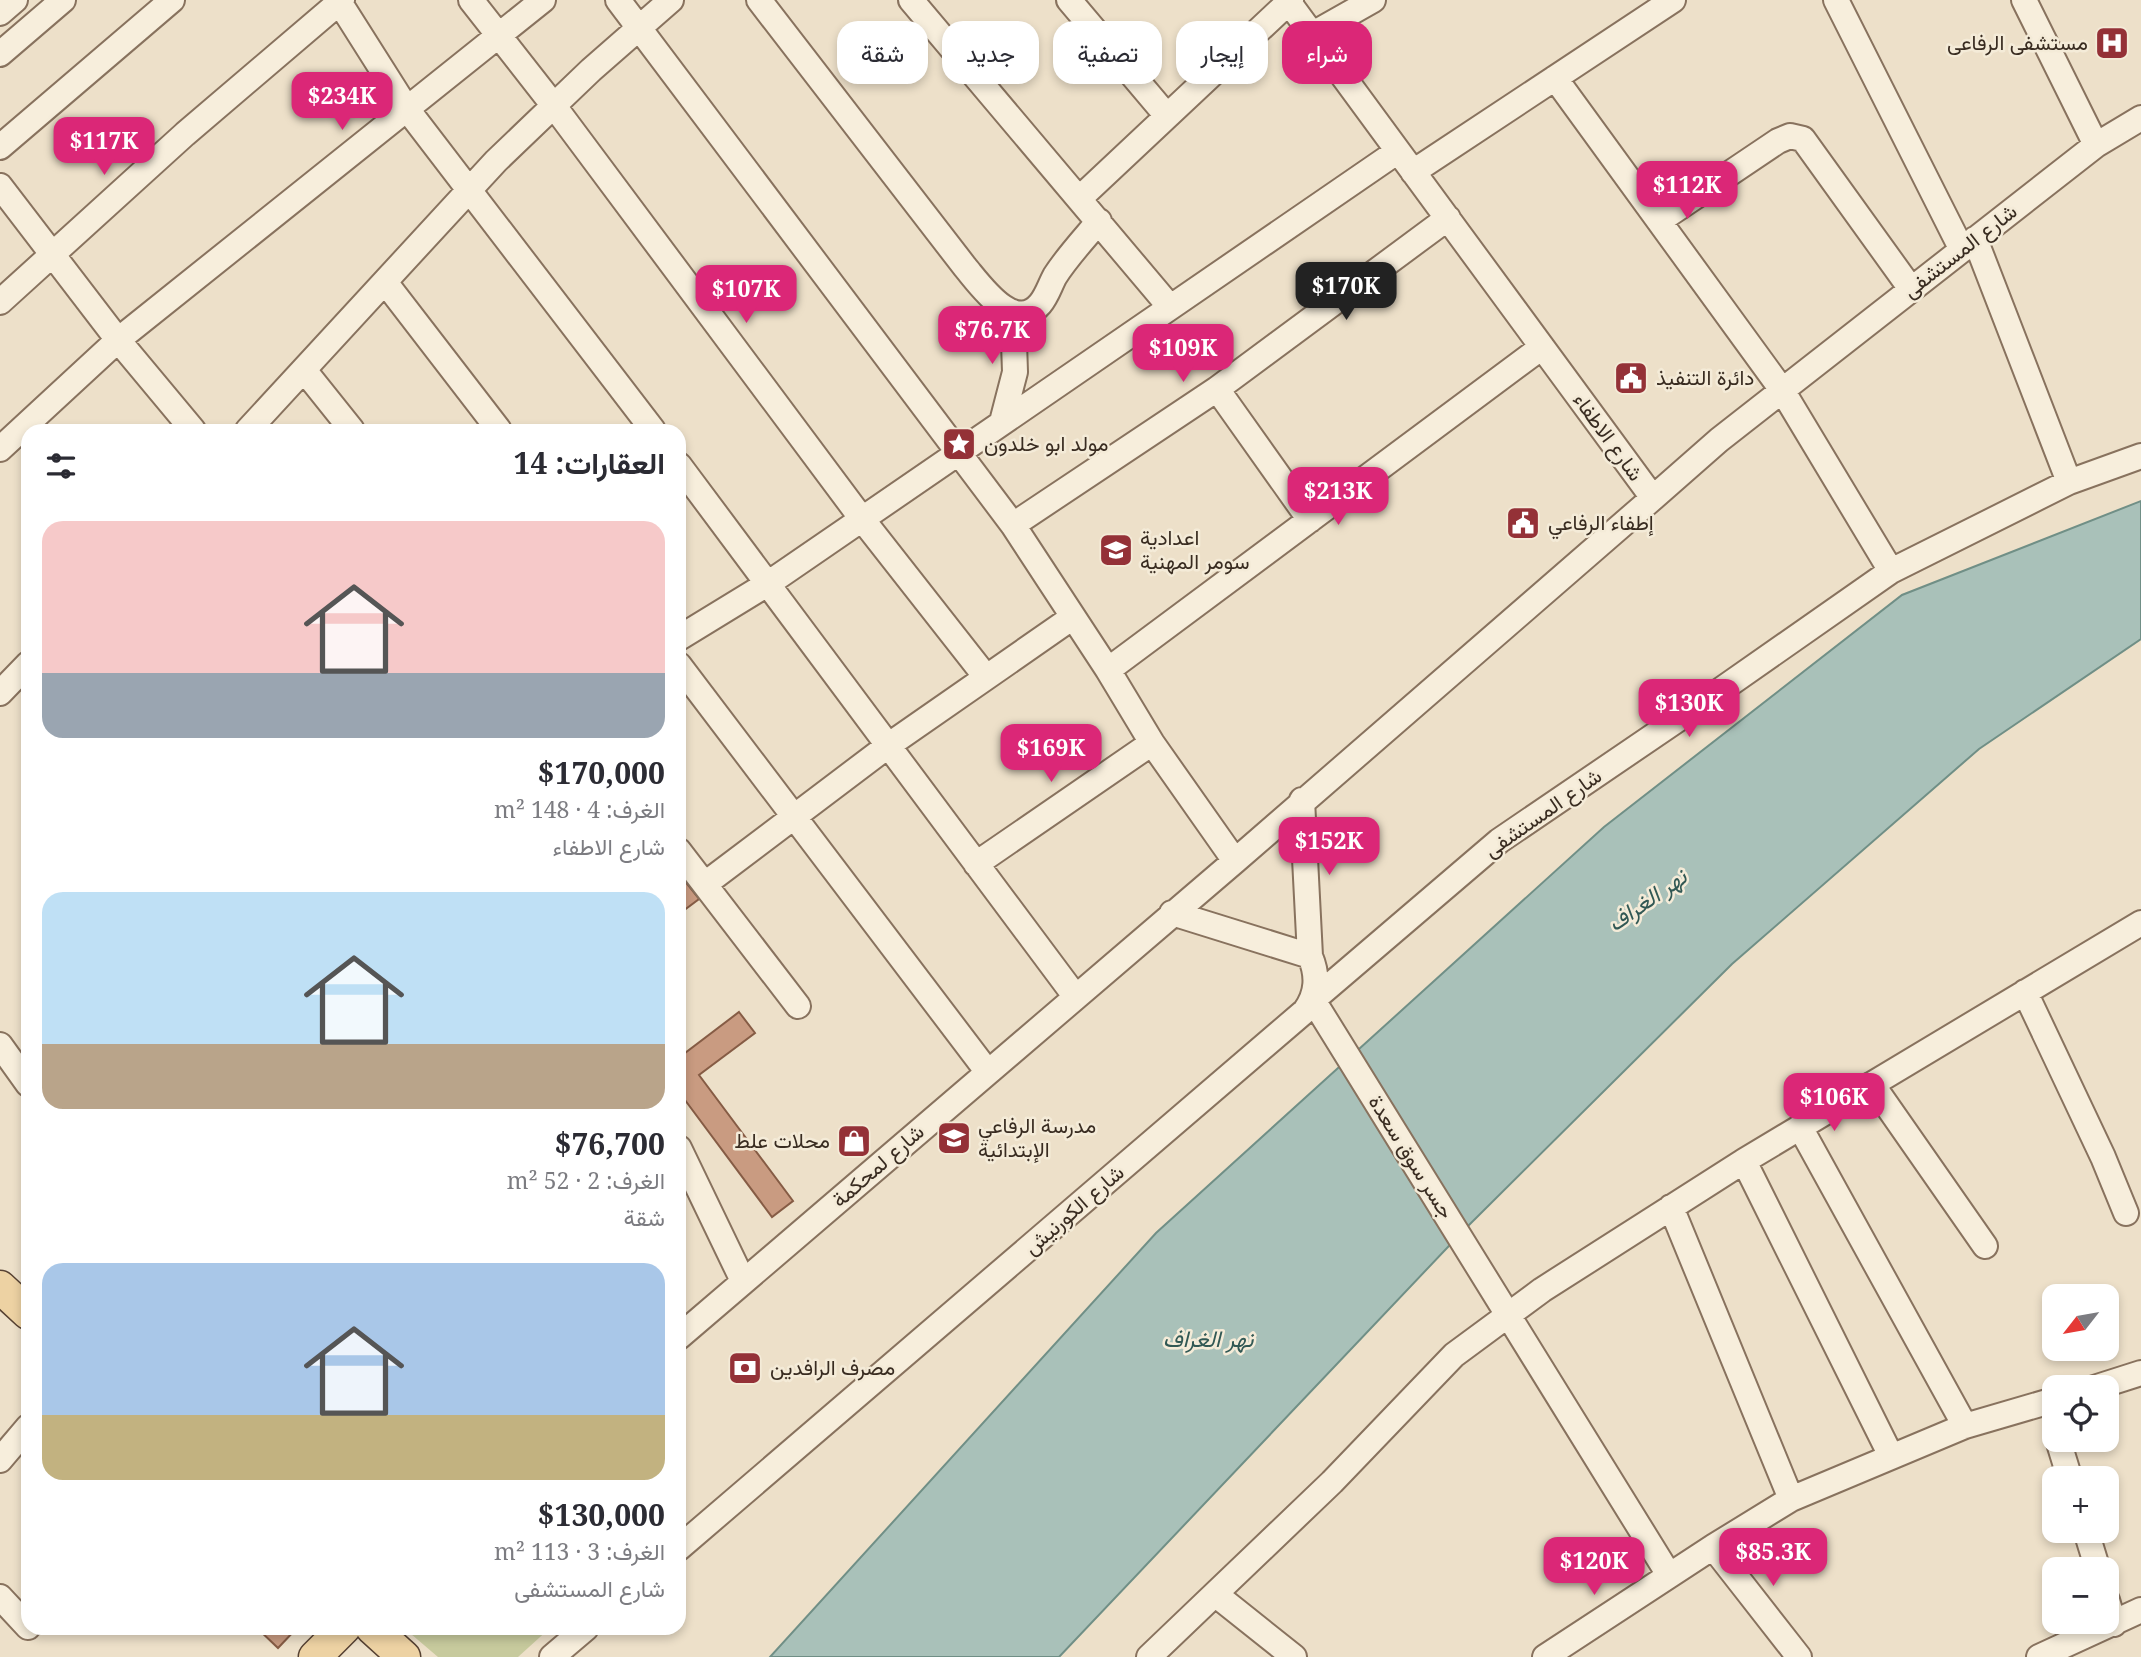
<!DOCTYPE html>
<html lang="ar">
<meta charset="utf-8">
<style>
body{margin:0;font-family:"Noto Serif",Vazirmatn,serif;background:#f2f2f3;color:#2b2b33;direction:rtl;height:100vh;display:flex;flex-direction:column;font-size:26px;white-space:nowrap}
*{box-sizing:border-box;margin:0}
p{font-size:23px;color:#7c7c81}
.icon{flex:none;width:38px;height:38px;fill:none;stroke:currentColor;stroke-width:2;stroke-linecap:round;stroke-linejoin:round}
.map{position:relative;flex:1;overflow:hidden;direction:ltr}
.sheet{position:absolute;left:21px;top:424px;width:665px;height:1211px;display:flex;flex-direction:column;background:#fff;border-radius:21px;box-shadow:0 4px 10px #0003;direction:rtl}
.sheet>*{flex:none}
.guide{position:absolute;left:707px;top:21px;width:665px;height:63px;direction:rtl;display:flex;gap:14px}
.needle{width:46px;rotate:239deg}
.controls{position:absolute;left:2042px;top:1284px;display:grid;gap:14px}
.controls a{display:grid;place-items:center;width:77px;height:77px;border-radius:14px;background:#fff;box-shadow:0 4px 10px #0003;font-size:35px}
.price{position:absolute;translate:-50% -60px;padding:0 16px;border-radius:14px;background:#db2777;color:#fff;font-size:23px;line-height:46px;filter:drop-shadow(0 2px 4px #0008)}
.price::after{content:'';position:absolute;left:50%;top:42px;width:21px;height:16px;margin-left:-10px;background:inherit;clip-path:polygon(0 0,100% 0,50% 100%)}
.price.on{background:#222;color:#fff}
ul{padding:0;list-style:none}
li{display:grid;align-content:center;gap:14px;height:371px;padding:0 21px}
li span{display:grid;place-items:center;height:217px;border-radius:21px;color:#555}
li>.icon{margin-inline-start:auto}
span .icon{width:126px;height:126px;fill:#fffc;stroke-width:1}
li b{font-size:30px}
h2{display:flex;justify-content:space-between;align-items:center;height:84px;padding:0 21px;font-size:30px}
.chip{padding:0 24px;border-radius:21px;background:#fff;box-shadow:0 4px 10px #0003;font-size:24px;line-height:63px}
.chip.on{background:#db2777;color:#fff}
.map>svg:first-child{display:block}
</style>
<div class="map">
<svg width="2141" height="1657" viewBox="0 0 2141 1657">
<rect width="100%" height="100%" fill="#ede0c9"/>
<!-- green -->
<path fill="#c7ca9d" d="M 404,1628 L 550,1628 L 518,1657 L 438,1657 Z"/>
<!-- water -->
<path fill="#a9c1b9" stroke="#708f86" stroke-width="2" d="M 2141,501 L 2141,639 L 1979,749 L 1732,964 L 1465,1229 L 1059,1657 L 770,1657 L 1156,1233 L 1604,827 L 1902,595 Z"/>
<!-- building -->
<path fill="#c99b81" stroke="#865c45" stroke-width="2" d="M 680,875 L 699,899 L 679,914 L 679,876 Z
M 739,1012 L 755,1033 L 699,1075 L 793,1201 L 772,1217 L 679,1092 L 679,1053 L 681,1056 Z
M 257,1628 L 297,1628 L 278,1648 Z"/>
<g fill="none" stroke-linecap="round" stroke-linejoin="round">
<!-- minor casing -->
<g stroke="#88725e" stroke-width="28">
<path id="minor" d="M 338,0 L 407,109 L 653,430
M 471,0 L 554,106 L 862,519 L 986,677
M 618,0 L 1013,525 L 1108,670 L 1152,743 L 1235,861
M 759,0 L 965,267 C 981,286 1014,334 1040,304 C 1047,296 1050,285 1055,276 C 1067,257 1084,239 1099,221
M 911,0 L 1170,307
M 1069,0 L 1167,116
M 1836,0 L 1962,250
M 2024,0 L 2096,145
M 0,13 L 15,0
M 1313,34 L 1373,0
M 0,54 L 63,0
M 1555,78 L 1782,390 L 1891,571
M 0,147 L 172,0
M 1413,172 L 1673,0
M 0,186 L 118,340 L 193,430
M 1080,198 L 1291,0
M 1659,221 L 1778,141 L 1790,136 L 1803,139 L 1911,289
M 1975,239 L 2069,482
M 385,282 L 499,430
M 0,302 L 185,134 L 342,0
M 304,370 L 352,430
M 1217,389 L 1448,218
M 1002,422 L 1015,372 L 1013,313
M 248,430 L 496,161 L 591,70 L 671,0
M 0,449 L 118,340 L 543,0
M 679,465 L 1075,996
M 1653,498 L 1719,440 L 2096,145 L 2141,118
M 1013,525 L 1217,389 L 1310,520
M 679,638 L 769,583 L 1398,151
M 679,665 L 987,1071
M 1108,670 L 1542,347
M 0,693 L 28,664
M 679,851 L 798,1006
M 976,864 L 1152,743
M 705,884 L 889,745 L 1073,617
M 1172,913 L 1310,956
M 2025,992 L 2103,1157 L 2126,1213
M 0,1045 L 28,1084
M 1872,1084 L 1985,1246
M 1800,1127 L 1965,1426
M 679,1148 L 743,1281
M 1744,1161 L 1891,1456
M 1671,1207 L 1791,1499
M 679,1337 L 1235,861 L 1653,498 L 1287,0
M 2094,1388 L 2141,1373
M 2058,1440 L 2070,1479
M 0,1460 L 28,1427
M 2086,1531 L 2098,1570
M 1713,1547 L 1799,1657
M 679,1548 L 1305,1011 C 1318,993 1318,975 1310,956 L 1302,800
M 1669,1575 L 1313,1000 L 1499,841 L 1718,692 L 1891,571 L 2069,482 L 2141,456
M 1215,1594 L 1294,1657
M 0,1597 L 28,1627
M 2107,1600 L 2114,1624
M 552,1657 L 586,1628
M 1149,1657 L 1332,1482 L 1454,1355 L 1542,1290 L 1744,1161 L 2141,923
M 1545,1657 L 1713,1547 L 1791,1499 L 1965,1426 L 2054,1400
M 2039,1657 L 2141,1610"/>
</g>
<!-- major casing -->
<g stroke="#564132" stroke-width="35">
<path id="major" d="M 0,1287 L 28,1313
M 372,1628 L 404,1657
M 315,1657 L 344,1628"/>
</g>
<!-- minor -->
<use href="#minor" stroke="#f7eedc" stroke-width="24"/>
<!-- major -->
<use href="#major" stroke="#edd2a3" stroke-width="32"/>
</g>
<!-- icons -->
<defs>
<g id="hospital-square" transform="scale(1.75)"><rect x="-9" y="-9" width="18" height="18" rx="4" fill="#943137" stroke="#f4ebd8"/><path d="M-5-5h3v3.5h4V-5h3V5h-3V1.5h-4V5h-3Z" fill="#fff"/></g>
<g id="civic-square" transform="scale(1.75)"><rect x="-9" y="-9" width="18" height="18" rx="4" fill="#943137" stroke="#f4ebd8"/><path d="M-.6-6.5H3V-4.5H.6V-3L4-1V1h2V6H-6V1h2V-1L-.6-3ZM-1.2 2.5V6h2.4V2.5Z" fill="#fff"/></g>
<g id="sight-square" transform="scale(1.75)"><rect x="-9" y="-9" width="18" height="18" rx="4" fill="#943137" stroke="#f4ebd8"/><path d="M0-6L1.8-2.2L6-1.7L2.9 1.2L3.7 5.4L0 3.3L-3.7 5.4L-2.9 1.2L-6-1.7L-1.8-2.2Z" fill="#fff"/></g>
<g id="school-square" transform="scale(1.75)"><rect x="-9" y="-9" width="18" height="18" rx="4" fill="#943137" stroke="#f4ebd8"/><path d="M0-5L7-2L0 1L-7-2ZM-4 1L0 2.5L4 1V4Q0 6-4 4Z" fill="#fff"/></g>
<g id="shop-square" transform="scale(1.75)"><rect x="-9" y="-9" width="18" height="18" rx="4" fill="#943137" stroke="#f4ebd8"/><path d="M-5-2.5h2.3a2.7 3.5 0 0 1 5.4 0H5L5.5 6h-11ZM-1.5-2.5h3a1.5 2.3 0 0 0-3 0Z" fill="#fff"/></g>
<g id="bank-square" transform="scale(1.75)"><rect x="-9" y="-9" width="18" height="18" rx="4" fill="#943137" stroke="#f4ebd8"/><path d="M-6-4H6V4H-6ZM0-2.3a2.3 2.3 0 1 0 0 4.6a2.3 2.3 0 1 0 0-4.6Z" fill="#fff"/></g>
</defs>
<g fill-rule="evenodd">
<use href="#hospital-square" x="2112" y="43"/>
<use href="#civic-square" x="1631" y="378"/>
<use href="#sight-square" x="959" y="444"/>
<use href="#civic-square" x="1523" y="523"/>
<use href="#school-square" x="1116" y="550"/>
<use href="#school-square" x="954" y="1138"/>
<use href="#shop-square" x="854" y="1141"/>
<use href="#bank-square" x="745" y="1368"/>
</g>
<g text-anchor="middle" stroke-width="5" stroke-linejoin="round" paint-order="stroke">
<!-- poi labels -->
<g font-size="21" fill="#392c21" stroke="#f4ebd8" text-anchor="start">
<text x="2088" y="50" text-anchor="end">مستشفی الرفاعی</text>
<text x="1656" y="385">دائرة التنفيذ</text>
<text x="984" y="451">مولد ابو خلدون</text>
<text x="1548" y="530">إطفاء الرفاعي</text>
<text x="1140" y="545">اعدادية<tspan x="1140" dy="24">سومر المهنية</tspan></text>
<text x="978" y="1133">مدرسة الرفاعي<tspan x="978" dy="24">الإبتدائية</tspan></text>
<text x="830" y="1148" text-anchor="end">محلات علط</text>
<text x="770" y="1375">مصرف الرافدين</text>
</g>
<!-- street labels -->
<g font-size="21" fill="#392c21" stroke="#f4ebd8">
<text transform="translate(1960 251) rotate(-38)" y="7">شارع المستشفى</text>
<text transform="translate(1608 437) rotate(54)" y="7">شارع الاطفاء</text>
<text transform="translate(1543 813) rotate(-35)" y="7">شارع المستشفى</text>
<text transform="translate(1411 1157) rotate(58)" y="7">جسر سوق سعدة</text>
<text transform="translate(878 1166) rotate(-41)" y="7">شارع لمحكمة</text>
<text transform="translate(1074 1210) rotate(-41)" y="7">شارع الكورنيش</text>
</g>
<!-- water labels -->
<g font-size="23" font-style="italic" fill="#315854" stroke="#f4ebd8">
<text transform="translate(1647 900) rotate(-35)" y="8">نهر الغراف</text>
<text x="1208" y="1347">نهر الغراف</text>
</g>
</g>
</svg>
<div class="controls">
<a><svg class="needle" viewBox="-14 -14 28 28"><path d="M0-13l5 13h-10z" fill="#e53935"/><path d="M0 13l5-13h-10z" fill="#7c7c81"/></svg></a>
<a><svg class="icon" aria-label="locate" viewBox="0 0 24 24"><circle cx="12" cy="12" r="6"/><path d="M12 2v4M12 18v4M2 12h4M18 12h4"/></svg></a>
<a>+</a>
<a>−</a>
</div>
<b class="price" style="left:342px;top:132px">$234K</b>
<b class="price" style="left:104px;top:177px">$117K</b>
<b class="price" style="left:1687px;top:221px">$112K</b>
<b class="price on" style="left:1346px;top:322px">$170K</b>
<b class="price" style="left:746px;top:325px">$107K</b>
<b class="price" style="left:992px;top:366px">$76.7K</b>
<b class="price" style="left:1183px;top:384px">$109K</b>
<b class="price" style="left:1338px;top:527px">$213K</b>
<b class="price" style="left:1689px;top:739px">$130K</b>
<b class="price" style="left:1051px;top:784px">$169K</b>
<b class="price" style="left:1329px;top:877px">$152K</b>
<b class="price" style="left:1834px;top:1133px">$106K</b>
<b class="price" style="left:1773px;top:1588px">$85.3K</b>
<b class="price" style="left:1594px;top:1597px">$120K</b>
<div class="guide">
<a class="chip on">شراء</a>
<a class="chip">إيجار</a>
<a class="chip">تصفية</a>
<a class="chip">جديد</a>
<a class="chip">شقة</a>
</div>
<section class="sheet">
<h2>العقارات: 14<svg class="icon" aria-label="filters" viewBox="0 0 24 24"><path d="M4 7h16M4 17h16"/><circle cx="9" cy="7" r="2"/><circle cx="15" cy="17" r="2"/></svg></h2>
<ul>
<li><span style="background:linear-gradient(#f6c9c9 70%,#9aa5b1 0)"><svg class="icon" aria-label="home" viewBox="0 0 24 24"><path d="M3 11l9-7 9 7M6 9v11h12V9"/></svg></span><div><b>$170,000</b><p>الغرف: 4 · 148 m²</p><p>شارع الاطفاء</p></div></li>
<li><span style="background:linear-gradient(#bfe0f5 70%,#b9a48a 0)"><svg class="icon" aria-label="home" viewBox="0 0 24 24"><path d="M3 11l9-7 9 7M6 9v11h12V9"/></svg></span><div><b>$76,700</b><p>الغرف: 2 · 52 m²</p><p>شقة</p></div></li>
<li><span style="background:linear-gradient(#a9c7e8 70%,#c2b280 0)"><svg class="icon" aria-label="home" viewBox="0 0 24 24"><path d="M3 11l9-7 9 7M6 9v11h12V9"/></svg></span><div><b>$130,000</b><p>الغرف: 3 · 113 m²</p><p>شارع المستشفى</p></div></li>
</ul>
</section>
</div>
